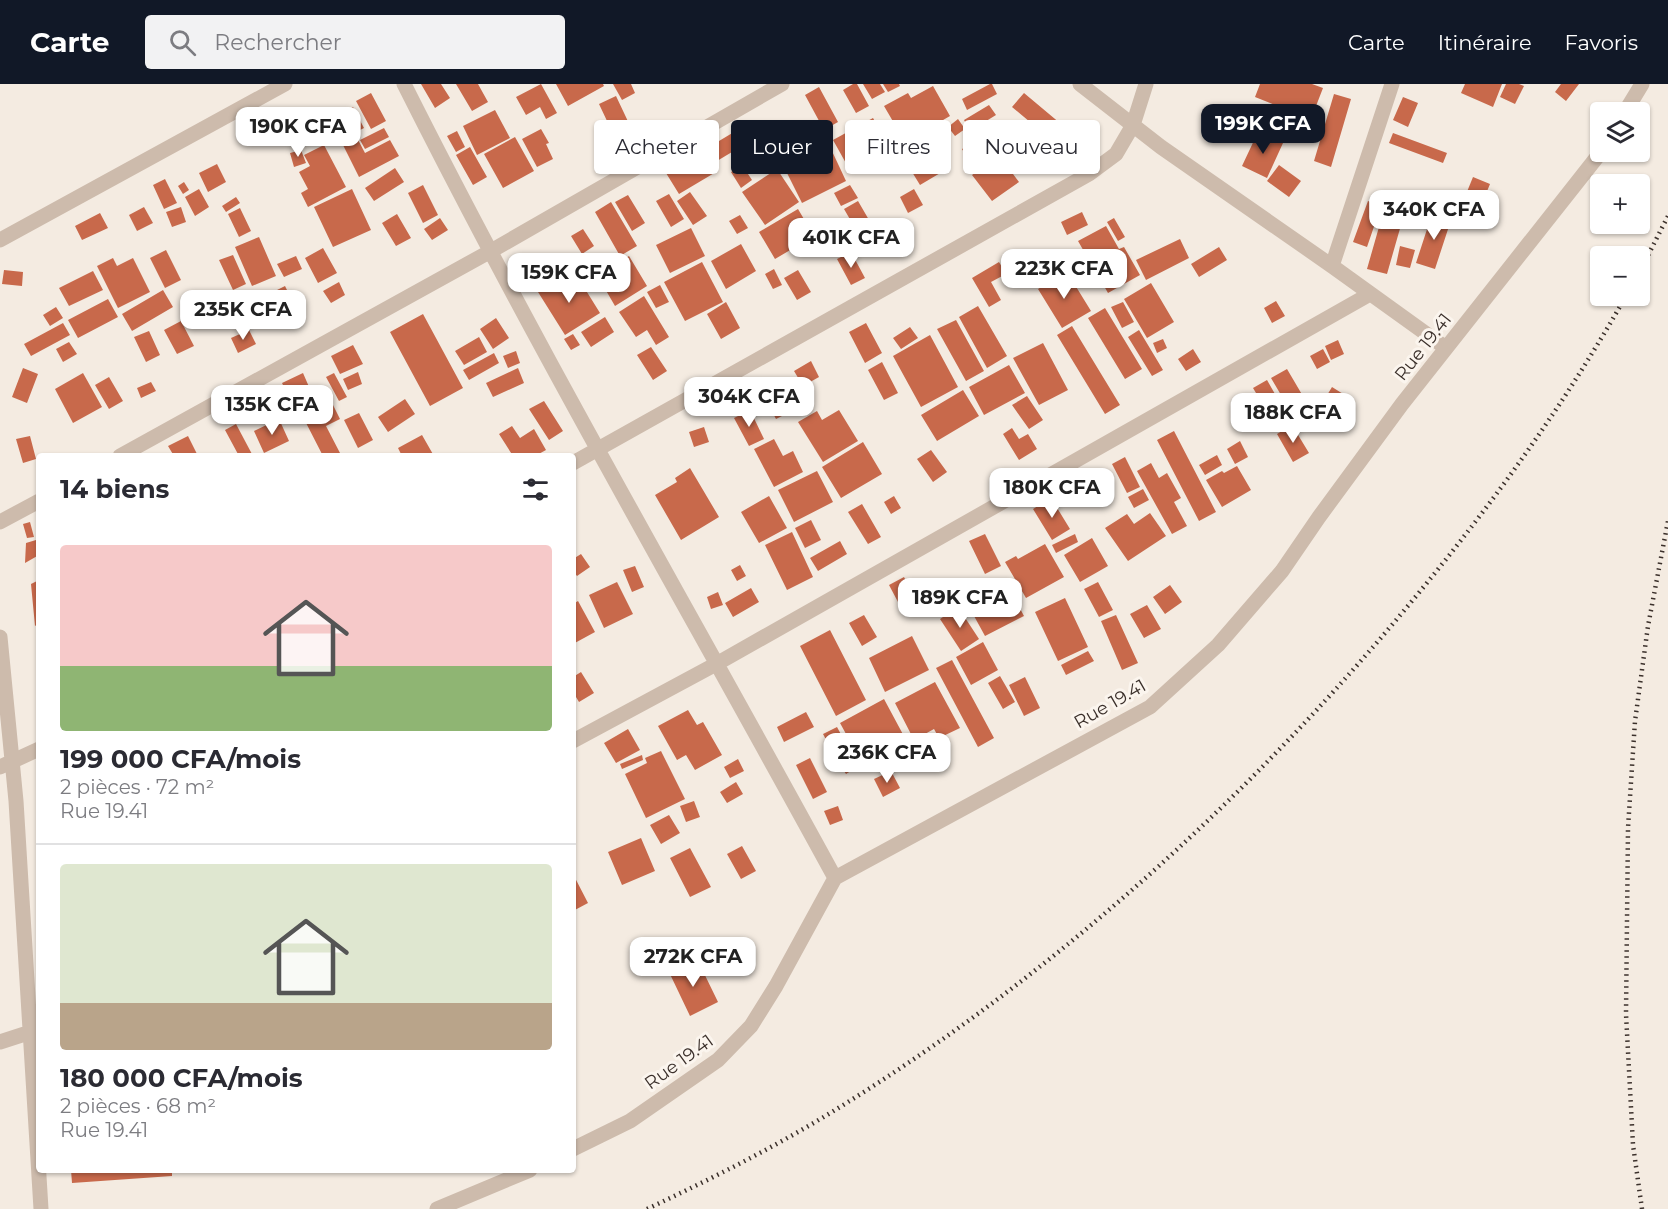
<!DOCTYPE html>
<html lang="fr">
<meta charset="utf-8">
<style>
body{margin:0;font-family:Montserrat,sans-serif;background:#f2f2f3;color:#2b2b33;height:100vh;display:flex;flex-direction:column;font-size:22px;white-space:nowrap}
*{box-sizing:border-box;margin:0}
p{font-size:20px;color:#7c7c81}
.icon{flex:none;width:33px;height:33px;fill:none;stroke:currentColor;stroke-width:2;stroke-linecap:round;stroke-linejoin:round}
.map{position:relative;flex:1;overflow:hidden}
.drawer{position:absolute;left:36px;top:369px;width:540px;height:720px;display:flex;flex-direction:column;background:#fff;border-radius:6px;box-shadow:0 2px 4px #0004}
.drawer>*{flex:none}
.hud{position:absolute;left:594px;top:36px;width:570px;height:54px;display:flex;gap:12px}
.fabs{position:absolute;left:1590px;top:18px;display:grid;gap:12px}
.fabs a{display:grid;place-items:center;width:60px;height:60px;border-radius:6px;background:#fff;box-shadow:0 2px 4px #0004;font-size:30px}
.price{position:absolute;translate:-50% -51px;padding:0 14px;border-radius:12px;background:#fff;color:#222;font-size:20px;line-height:39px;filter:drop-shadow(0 2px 3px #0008)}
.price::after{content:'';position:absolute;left:50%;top:36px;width:18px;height:14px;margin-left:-9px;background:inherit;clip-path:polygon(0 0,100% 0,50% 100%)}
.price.on{background:#111827;color:#fff}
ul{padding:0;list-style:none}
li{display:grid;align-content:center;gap:12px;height:318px;padding:0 24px}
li+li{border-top:2px solid #e1e1e2}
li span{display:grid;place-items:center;height:186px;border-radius:6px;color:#555}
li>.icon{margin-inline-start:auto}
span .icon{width:108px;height:108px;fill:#fffc;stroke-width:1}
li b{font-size:26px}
h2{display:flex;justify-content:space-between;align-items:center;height:72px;padding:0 24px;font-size:26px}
.pill{padding:0 21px;border-radius:6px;background:#fff;box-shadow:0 2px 4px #0004;font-size:21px;line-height:54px}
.pill.on{background:#111827;color:#fff}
header{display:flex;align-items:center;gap:36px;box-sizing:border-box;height:84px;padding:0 30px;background:#111827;color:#fff}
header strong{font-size:28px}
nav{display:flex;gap:33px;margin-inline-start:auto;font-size:21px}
.search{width:420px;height:54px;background:#f2f2f3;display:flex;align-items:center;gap:15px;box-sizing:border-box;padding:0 21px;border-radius:6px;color:#7c7c81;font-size:22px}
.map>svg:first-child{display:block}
</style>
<header>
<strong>Carte</strong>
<div class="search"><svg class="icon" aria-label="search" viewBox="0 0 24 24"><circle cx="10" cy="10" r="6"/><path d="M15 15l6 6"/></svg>Rechercher</div>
<nav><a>Carte</a><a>Itinéraire</a><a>Favoris</a></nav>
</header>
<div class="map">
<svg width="1668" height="1125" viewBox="0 0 1668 1125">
<rect width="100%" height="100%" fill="#f4ebe1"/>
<!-- building -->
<path fill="#c8694b" d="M 421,0 L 441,0 L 450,14 L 435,24 Z
M 456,0 L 478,0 L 488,18 L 472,27 Z
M 541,0 L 557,29 L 546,35 L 540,23 L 526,31 L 516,13 Z
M 556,0 L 603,0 L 604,2 L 568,22 Z
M 613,0 L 631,0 L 635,9 L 622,16 Z
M 853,0 L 857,0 L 869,22 L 856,29 L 843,6 Z
M 863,0 L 880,0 L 885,8 L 872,15 Z
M 883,0 L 899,0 L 900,2 L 888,8 Z
M 990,0 L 992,0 L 997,10 L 967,26 L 962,15 Z
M 1260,0 L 1312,0 L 1323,4 L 1311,35 L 1255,13 Z
M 1465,0 L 1502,0 L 1493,23 L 1461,9 Z
M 1506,0 L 1519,0 L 1524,2 L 1515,20 L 1500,13 Z
M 1561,0 L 1579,0 L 1566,17 L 1555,8 Z
M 933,2 L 950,32 L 905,58 L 884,22 L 908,9 L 911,14 Z
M 819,3 L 838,38 L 824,46 L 805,11 Z
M 371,9 L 386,37 L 371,45 L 356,17 Z
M 1024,9 L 1092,66 L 1080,80 L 1012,23 Z
M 1334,10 L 1351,15 L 1331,83 L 1314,77 Z
M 616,12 L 633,48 L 616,56 L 599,20 Z
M 1403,13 L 1418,19 L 1408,43 L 1393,36 Z
M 989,21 L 996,31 L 970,47 L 964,36 Z
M 353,23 L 364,44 L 354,49 L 343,29 Z
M 495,26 L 510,54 L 477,71 L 463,42 Z
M 873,34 L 892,68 L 852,90 L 833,56 Z
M 339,35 L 349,51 L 337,59 L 327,43 Z
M 958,35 L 965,45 L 955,52 L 948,43 Z
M 779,42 L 793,66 L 779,75 L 765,50 Z
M 384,44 L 389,53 L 365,65 L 360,56 Z
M 541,45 L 549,59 L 546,60 L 553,75 L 537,83 L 522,55 Z
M 457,47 L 465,63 L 456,68 L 447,52 Z
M 734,48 L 742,62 L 717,77 L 709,63 Z
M 938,48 L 945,60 L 936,66 L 947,85 L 920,101 L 901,70 Z
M 1258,48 L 1283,59 L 1267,94 L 1242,82 Z
M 1393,49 L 1447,69 L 1443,79 L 1389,59 Z
M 761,51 L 766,62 L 752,68 L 747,57 Z
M 356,52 L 365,69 L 390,56 L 399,72 L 359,93 L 342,59 Z
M 515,53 L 534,87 L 503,104 L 484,70 Z
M 976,58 L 987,77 L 973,84 L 962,65 Z
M 324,61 L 346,103 L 308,123 L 301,109 L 308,105 L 299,88 L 310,82 L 304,71 Z
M 470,63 L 487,93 L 473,101 L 456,71 Z
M 831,65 L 846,97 L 802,119 L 786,87 Z
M 301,66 L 306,79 L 294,83 L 290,69 Z
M 704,67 L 716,88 L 679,110 L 666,89 Z
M 999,71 L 1019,98 L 992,117 L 972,91 Z
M 217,80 L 226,98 L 208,108 L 199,89 Z
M 742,81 L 752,96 L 741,104 L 731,88 Z
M 1279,81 L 1301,97 L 1289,113 L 1267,97 Z
M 395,84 L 404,98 L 374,117 L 365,104 Z
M 777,85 L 799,118 L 765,141 L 742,108 Z
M 1473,93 L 1490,100 L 1477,132 L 1460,125 Z
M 165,95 L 177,119 L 164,125 L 153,101 Z
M 184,98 L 189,106 L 183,110 L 178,102 Z
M 423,101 L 438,131 L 423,139 L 408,109 Z
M 850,101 L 858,114 L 841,122 L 834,109 Z
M 199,105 L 209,123 L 195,132 L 185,113 Z
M 352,105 L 371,146 L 333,163 L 314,123 Z
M 914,105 L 923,121 L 908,129 L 900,113 Z
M 690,108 L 707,132 L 693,141 L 677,117 Z
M 669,110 L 684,135 L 671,143 L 656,117 Z
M 628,111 L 645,139 L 632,147 L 615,118 Z
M 236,113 L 240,119 L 226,128 L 222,122 Z
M 858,117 L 876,148 L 862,156 L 844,125 Z
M 1368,117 L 1381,122 L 1367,163 L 1353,158 Z
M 611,118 L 637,162 L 620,172 L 595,128 Z
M 144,123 L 153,139 L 137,147 L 129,131 Z
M 181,123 L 186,138 L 172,143 L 166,128 Z
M 240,124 L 251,147 L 239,153 L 228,130 Z
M 798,125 L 814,152 L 775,175 L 759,148 Z
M 1082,128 L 1088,141 L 1067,151 L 1061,138 Z
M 100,129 L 108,144 L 82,156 L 75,142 Z
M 1383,129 L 1403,134 L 1387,190 L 1367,185 Z
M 397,130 L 411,154 L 396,162 L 382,139 Z
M 1432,130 L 1451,136 L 1435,185 L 1416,179 Z
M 740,131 L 748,144 L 737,150 L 729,137 Z
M 440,134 L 448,146 L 432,156 L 424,145 Z
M 1114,134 L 1125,153 L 1118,157 L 1107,138 Z
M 1106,142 L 1119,165 L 1124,163 L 1140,191 L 1108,209 L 1078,157 Z
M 691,144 L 705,172 L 670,189 L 656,161 Z
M 583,145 L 594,162 L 582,170 L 571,152 Z
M 259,153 L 276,192 L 252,202 L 235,163 Z
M 1180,155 L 1189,174 L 1146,196 L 1136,176 Z
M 741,160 L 756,187 L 726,205 L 711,177 Z
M 1400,162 L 1415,166 L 1410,184 L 1396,181 Z
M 1219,163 L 1227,176 L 1199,193 L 1191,180 Z
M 323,164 L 337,189 L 318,199 L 305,174 Z
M 166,166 L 181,196 L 165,204 L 150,174 Z
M 851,168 L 865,194 L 851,201 L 837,175 Z
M 233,171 L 246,200 L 233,206 L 219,176 Z
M 296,172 L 302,185 L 284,193 L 277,180 Z
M 629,172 L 647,202 L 615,222 L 597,191 Z
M 113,174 L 117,182 L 133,174 L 150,208 L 118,224 L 97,182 Z
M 702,178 L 723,218 L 685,237 L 664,198 Z
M 999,178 L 1006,190 L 991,198 L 1001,216 L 989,223 L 972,194 Z
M 774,185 L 782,201 L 773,205 L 765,190 Z
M 4,186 L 23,188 L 22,202 L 2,200 Z
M 798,186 L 811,208 L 797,216 L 784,194 Z
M 93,187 L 103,206 L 69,222 L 59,204 Z
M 1067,188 L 1091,227 L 1062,244 L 1038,205 Z
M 577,192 L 600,229 L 565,251 L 538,208 L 555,198 L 558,203 Z
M 339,198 L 345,211 L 331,219 L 323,207 Z
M 1151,199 L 1174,238 L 1147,254 L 1124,215 Z
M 660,201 L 669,218 L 656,224 L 647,208 Z
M 285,202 L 302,236 L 288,243 L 271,209 Z
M 163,206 L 173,223 L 132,247 L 122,230 Z
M 644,212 L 669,253 L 656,261 L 647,246 L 636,253 L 619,228 Z
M 108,215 L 118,233 L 78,254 L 68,236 Z
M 1276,217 L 1285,232 L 1272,239 L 1264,224 Z
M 726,218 L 740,244 L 721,255 L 707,230 Z
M 1123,218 L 1134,238 L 1122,244 L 1111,223 Z
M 978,222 L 1007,272 L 987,284 L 959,233 Z
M 56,223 L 63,234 L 50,242 L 43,231 Z
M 1105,224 L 1142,285 L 1125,295 L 1088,234 Z
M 423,230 L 463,304 L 430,322 L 390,248 Z
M 605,233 L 614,248 L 591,263 L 581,248 Z
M 496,234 L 509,254 L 493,265 L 480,245 Z
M 956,236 L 984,287 L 966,297 L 937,245 Z
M 181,237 L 194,262 L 177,270 L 164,246 Z
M 63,239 L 70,251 L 31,272 L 24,260 Z
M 866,239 L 882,269 L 865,279 L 849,248 Z
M 1072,242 L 1120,321 L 1105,330 L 1057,251 Z
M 910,243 L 918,254 L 901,265 L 893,254 Z
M 249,246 L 256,260 L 238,269 L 231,254 Z
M 1139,246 L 1163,286 L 1152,292 L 1128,253 Z
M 149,247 L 160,271 L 146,278 L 134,253 Z
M 573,250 L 580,261 L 571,266 L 564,255 Z
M 930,251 L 958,303 L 921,323 L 893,272 Z
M 479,253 L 487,268 L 464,281 L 455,267 Z
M 1163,255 L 1167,264 L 1157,269 L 1153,259 Z
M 1338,256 L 1344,270 L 1331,276 L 1325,262 Z
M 69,258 L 77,270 L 63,278 L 56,265 Z
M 1043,259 L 1068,306 L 1039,321 L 1013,274 Z
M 353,261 L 363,280 L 340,290 L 331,272 Z
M 651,263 L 667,287 L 653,296 L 637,271 Z
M 1193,265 L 1201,278 L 1186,287 L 1178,275 Z
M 1323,265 L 1330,278 L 1317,285 L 1310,272 Z
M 516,267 L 520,279 L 508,284 L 503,272 Z
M 494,269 L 499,279 L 469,296 L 463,286 Z
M 811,277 L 819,293 L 803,302 L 794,287 Z
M 882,278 L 898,309 L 884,316 L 868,286 Z
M 1009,281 L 1025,309 L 984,331 L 969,303 Z
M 23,284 L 38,290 L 27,319 L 12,313 Z
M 518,284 L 524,299 L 493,313 L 486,299 Z
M 1287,285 L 1307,319 L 1291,328 L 1271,294 Z
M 358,288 L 362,300 L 348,306 L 343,295 Z
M 83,289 L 102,323 L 73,339 L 55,305 Z
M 303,289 L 316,319 L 296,328 L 282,299 Z
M 334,289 L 347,313 L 339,317 L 326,293 Z
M 109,293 L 123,317 L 109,325 L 95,301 Z
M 773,295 L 790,328 L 776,335 L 759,303 Z
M 1267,296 L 1284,326 L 1271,334 L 1253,304 Z
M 151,298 L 156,307 L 141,314 L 137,304 Z
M 1332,303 L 1348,313 L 1327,346 L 1312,336 Z
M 963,306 L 979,332 L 937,357 L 921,331 Z
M 1027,312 L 1043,336 L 1029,345 L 1012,321 Z
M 405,315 L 415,330 L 388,348 L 378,333 Z
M 544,317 L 563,347 L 549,356 L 529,325 Z
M 332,319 L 340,335 L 326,342 L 340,369 L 334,372 L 323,372 L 303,333 Z
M 750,326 L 764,355 L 749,362 L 734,334 Z
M 839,326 L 858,357 L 823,378 L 798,338 L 817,327 L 822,336 Z
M 359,329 L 373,356 L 358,364 L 344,336 Z
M 279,335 L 289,357 L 264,369 L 254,347 Z
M 236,340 L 253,372 L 239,372 L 225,346 Z
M 1292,341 L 1309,369 L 1293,378 L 1277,350 Z
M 512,342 L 520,354 L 534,345 L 546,366 L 535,372 L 513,372 L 499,350 Z
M 704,343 L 709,358 L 694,363 L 689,348 Z
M 1012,344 L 1019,355 L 1028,350 L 1037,365 L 1019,376 L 1003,350 Z
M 1174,347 L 1216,428 L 1199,437 L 1157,356 Z
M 422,351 L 434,372 L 402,372 L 398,364 Z
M 30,352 L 36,375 L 23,379 L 16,355 Z
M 188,352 L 198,372 L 174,372 L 168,362 Z
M 774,355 L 783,372 L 793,367 L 803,388 L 774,403 L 754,365 Z
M 1240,357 L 1248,373 L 1235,380 L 1227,365 Z
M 863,358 L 882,390 L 841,414 L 822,383 Z
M 931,366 L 947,388 L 933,398 L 917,375 Z
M 1217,371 L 1222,381 L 1205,391 L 1199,381 Z
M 1125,373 L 1140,403 L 1127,409 L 1112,380 Z
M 1151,379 L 1159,394 L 1167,389 L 1181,414 L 1174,418 L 1187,442 L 1172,450 L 1137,387 Z
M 1237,382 L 1251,406 L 1222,423 L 1206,396 L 1222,387 L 1224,389 Z
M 690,384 L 719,433 L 681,456 L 655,411 L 677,398 L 675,394 Z
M 817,387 L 833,418 L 794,438 L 778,406 Z
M 1143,405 L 1149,416 L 1134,424 L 1128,413 Z
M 769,412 L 787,444 L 759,459 L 741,428 Z
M 894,412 L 901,424 L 891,430 L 884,418 Z
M 1051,414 L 1070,445 L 1052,456 L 1033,425 Z
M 862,420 L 881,453 L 868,460 L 848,428 Z
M 1150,429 L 1166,452 L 1128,477 L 1105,444 L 1127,430 L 1134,440 Z
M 811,436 L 821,456 L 805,464 L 795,444 Z
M 30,438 L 34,453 L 27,454 L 23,440 Z
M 792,448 L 813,493 L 787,506 L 765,461 Z
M 985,450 L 1001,482 L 985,490 L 969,457 Z
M 1075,450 L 1078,458 L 1056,469 L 1052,461 Z
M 1092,454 L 1108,482 L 1080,498 L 1064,471 Z
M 36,456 L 39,461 L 39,471 L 25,479 L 26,459 Z
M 840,457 L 847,470 L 818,487 L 810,474 Z
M 1045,460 L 1064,493 L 1026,514 L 1005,478 L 1016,472 L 1018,475 Z
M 581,470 L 590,483 L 577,492 L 573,487 L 573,475 Z
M 740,481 L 746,492 L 737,497 L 731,486 Z
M 635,482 L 644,503 L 632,508 L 623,486 Z
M 904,493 L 913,511 L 898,518 L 889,501 Z
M 39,496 L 39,539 L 35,542 L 31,500 Z
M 617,498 L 633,530 L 604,544 L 589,511 Z
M 1098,498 L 1113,526 L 1099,533 L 1084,505 Z
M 1007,500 L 1024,532 L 985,552 L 968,521 Z
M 1170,501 L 1182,518 L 1165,530 L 1153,513 Z
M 751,504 L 759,518 L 733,533 L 725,519 Z
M 718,508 L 723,521 L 711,525 L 707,513 Z
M 1065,514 L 1088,563 L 1058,577 L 1035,528 Z
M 578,517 L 595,548 L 573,560 L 573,520 Z
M 1147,521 L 1161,545 L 1144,554 L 1130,530 Z
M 958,523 L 979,555 L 961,567 L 940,535 Z
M 864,531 L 877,553 L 862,562 L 849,539 Z
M 1116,531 L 1138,579 L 1122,586 L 1101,537 Z
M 830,546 L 866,616 L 836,632 L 800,562 Z
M 912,552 L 929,586 L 885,608 L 869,574 Z
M 983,558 L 998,586 L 971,601 L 956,573 Z
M 1088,567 L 1094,577 L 1066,591 L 1061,581 Z
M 952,576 L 994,654 L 978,663 L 936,584 Z
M 581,588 L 594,609 L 579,618 L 573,608 L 573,593 Z
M 1000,592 L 1015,618 L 1003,625 L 988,599 Z
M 1025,593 L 1040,624 L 1024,632 L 1009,601 Z
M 935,598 L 960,644 L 939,654 L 934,645 L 914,656 L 895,619 Z
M 884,615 L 906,656 L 862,679 L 840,639 Z
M 688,626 L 697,641 L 703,638 L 722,671 L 695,686 L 686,671 L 677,676 L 658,642 Z
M 806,628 L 814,643 L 784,658 L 777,643 Z
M 837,643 L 844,656 L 830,663 L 823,650 Z
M 628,645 L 640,666 L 616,679 L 604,659 Z
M 846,659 L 860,681 L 846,690 L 832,668 Z
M 661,667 L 685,715 L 646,734 L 625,690 L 647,679 L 645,674 Z
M 642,671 L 643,676 L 622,685 L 620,680 Z
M 810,674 L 827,708 L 813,715 L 796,681 Z
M 738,675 L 744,687 L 730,694 L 724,683 Z
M 891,687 L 900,704 L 883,713 L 874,695 Z
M 736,698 L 743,710 L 727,719 L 720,708 Z
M 694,717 L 700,733 L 686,738 L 680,722 Z
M 838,722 L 843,736 L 830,741 L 824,727 Z
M 669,731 L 680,749 L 661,760 L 650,741 Z
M 641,754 L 655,787 L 622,801 L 608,768 Z
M 742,762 L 756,787 L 741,795 L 727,770 Z
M 690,764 L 711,803 L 690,813 L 670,774 Z
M 573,790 L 588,819 L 573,827 Z
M 688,878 L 692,885 L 700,881 L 718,918 L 690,932 L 669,888 Z
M 71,1086 L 172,1086 L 172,1092 L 72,1099 Z"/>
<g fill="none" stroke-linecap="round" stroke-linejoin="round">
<!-- street -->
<path stroke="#cdbbac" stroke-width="15" d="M 404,0 C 539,269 691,530 835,794
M 1080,0 L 1161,63 L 1332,182 L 1446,264
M 1625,28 L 1642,0
M 0,156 L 285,0
M 1332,182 L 1392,0
M 120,372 L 491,167 L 782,0
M 573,379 L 1089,90 L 1116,70 L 1133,41 L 1146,0
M 0,438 L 39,417
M 0,553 L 16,717 L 41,1125
M 573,657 L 718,579 L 1370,210
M 0,683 L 39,665
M 0,958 L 37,946
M 573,1065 L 630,1037 L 718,976 L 751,942 L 776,902 L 835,794 L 1150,623 L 1218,561 L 1282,487 L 1319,433 L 1402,320 L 1601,68
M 437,1125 L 530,1086"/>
<!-- rail -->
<path stroke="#3b302b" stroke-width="4.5" stroke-dasharray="1.5 4.5" stroke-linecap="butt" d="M 1640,187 L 1668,132
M 647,1125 C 713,1094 779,1061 840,1023 C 1053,891 1242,720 1402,529 C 1486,429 1562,325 1626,212
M 1642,1125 L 1633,1061 L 1626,930 L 1628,744 L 1635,637 L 1648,542 L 1668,437"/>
</g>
<g text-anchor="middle" stroke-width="6" stroke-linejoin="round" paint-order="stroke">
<!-- street labels -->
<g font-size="18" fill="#3b302b" stroke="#fbf5ee">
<text transform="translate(1423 263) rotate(-52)" y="6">Rue 19.41</text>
<text transform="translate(1110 620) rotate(-30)" y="6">Rue 19.41</text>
<text transform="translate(679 978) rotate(-36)" y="6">Rue 19.41</text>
</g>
</g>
</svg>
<div class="fabs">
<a><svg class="icon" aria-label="layers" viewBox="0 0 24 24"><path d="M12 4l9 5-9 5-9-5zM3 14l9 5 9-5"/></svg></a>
<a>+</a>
<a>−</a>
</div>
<b class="price on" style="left:1263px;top:71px">199K CFA</b>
<b class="price" style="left:298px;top:74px">190K CFA</b>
<b class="price" style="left:1434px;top:157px">340K CFA</b>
<b class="price" style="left:851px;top:185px">401K CFA</b>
<b class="price" style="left:1064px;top:216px">223K CFA</b>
<b class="price" style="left:569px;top:220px">159K CFA</b>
<b class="price" style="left:243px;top:257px">235K CFA</b>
<b class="price" style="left:749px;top:344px">304K CFA</b>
<b class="price" style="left:272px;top:352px">135K CFA</b>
<b class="price" style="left:1293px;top:360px">188K CFA</b>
<b class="price" style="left:1052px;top:435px">180K CFA</b>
<b class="price" style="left:960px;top:545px">189K CFA</b>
<b class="price" style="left:887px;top:700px">236K CFA</b>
<b class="price" style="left:693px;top:904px">272K CFA</b>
<div class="hud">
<a class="pill">Acheter</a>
<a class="pill on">Louer</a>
<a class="pill">Filtres</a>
<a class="pill">Nouveau</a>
</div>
<section class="drawer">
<h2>14 biens<svg class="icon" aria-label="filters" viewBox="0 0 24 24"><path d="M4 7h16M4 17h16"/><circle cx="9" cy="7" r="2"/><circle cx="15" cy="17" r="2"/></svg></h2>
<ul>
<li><span style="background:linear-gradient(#f6c9c9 65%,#8fb573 0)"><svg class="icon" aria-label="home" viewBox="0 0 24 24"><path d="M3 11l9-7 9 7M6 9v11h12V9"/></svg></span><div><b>199 000 CFA/mois</b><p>2 pièces · 72 m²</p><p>Rue 19.41</p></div></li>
<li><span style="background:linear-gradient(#dfe7d0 75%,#b9a48a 0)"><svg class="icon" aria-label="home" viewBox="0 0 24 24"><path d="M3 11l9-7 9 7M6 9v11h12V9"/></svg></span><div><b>180 000 CFA/mois</b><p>2 pièces · 68 m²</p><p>Rue 19.41</p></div></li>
</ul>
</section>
</div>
